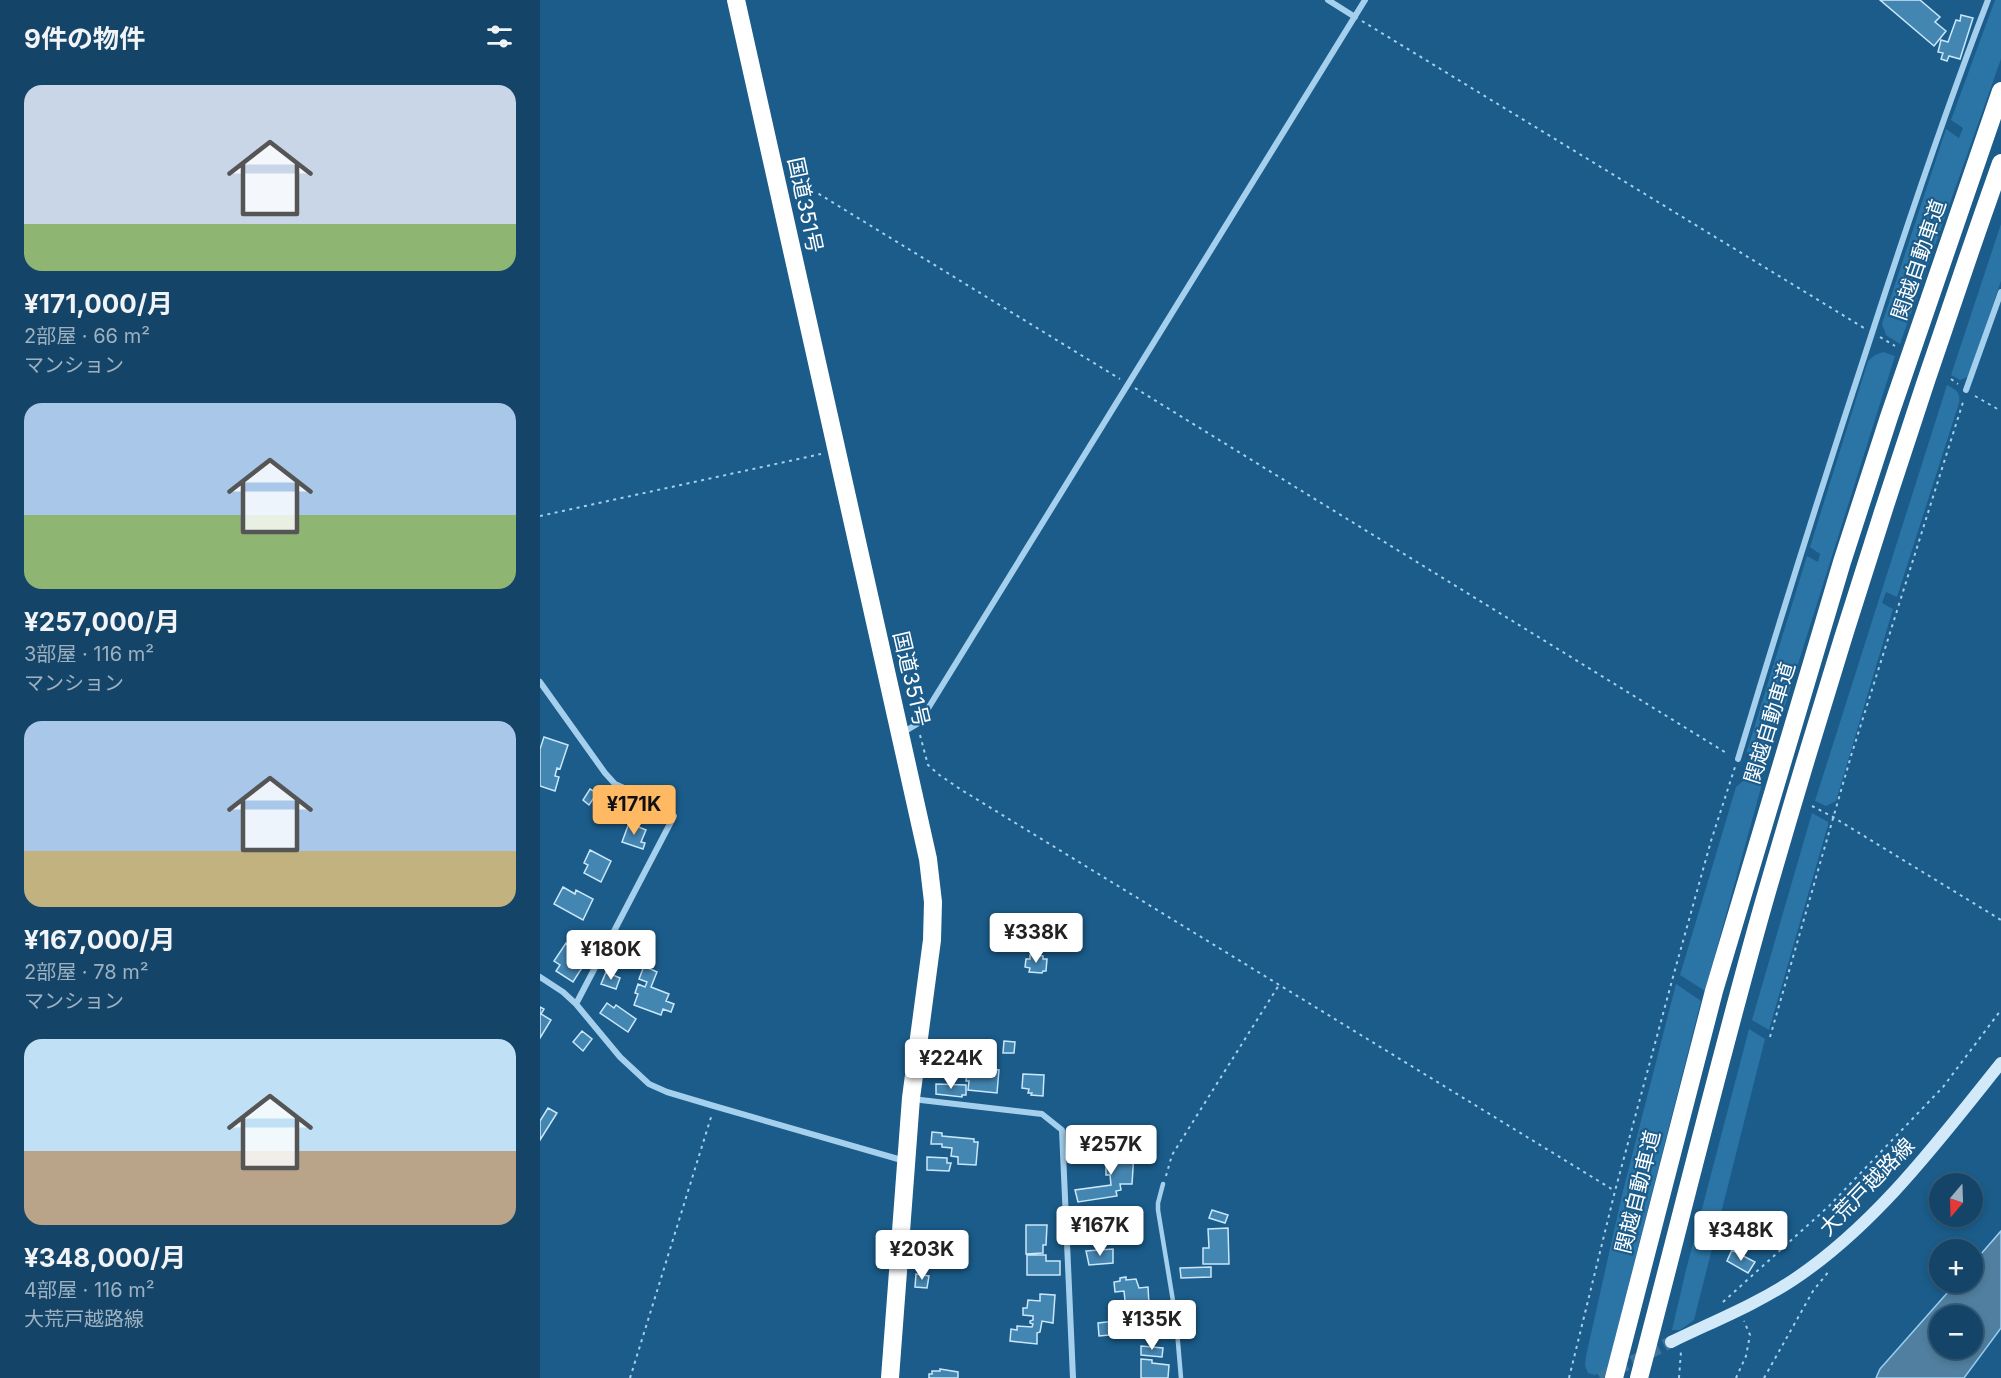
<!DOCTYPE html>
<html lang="ja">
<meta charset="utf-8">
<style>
body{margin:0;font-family:Inter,"Noto Sans JP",sans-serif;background:#1d4c6e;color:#f1f3f6;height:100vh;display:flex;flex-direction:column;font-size:22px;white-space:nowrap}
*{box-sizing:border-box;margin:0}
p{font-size:20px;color:#9db1c0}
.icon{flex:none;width:33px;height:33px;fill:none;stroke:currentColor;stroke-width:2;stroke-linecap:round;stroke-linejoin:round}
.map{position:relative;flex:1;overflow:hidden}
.sheet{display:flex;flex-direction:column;background:#144568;width:540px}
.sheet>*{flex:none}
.needle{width:39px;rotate:199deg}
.tools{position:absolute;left:1389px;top:1173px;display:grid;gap:12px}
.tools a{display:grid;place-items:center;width:54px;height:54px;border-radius:50%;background:#144568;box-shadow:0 3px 9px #0003,0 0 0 2px #335d7c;font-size:30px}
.price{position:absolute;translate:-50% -51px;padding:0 14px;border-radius:6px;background:#fff;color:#222;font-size:20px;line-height:39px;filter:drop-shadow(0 2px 3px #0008)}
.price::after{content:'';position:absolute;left:50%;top:36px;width:18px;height:14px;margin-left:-9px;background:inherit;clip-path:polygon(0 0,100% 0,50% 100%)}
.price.active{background:#feb962;color:#111}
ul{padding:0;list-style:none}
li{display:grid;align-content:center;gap:12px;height:318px;padding:0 24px}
li span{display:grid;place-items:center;height:186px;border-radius:18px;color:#555}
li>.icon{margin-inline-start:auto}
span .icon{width:108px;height:108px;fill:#fffc;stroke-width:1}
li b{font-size:26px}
h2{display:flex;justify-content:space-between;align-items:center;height:72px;padding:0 24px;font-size:26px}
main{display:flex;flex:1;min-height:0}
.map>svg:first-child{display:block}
</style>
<main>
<section class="sheet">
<h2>9件の物件<svg class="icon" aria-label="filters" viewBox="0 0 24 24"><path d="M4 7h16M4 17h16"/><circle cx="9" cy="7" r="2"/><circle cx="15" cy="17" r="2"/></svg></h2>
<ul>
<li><span style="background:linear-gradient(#c9d6e8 75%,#8fb573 0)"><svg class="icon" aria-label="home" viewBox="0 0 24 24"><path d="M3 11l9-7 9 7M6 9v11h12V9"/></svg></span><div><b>¥171,000/月</b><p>2部屋 · 66 m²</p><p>マンション</p></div></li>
<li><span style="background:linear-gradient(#a9c7e8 60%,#8fb573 0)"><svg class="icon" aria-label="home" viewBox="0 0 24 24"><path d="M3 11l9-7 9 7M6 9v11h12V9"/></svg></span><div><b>¥257,000/月</b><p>3部屋 · 116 m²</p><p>マンション</p></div></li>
<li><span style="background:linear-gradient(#a9c7e8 70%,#c2b280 0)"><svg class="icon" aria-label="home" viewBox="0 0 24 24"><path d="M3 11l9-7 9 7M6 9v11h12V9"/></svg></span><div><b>¥167,000/月</b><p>2部屋 · 78 m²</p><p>マンション</p></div></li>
<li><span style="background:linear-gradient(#bfe0f5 60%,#b9a48a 0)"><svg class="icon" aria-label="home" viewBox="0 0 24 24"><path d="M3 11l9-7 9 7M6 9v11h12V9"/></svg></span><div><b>¥348,000/月</b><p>4部屋 · 116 m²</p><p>大荒戸越路線</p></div></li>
</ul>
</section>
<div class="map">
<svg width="1461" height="1378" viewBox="0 0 1461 1378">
<rect width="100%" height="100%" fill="#1b5c8a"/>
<!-- green -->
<path fill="#2b75a6" d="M 1455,0 L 1461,0 L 1461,59 L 1360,344 L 1346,335 L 1342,324 L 1406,129 L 1419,138 L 1423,128 L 1411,120 Z
M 1461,224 L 1461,281 L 1428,377 L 1420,380 L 1411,375 Z
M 1343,352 L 1355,356 L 1224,772 L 1209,759 L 1207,751 L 1267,556 L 1278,562 L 1280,554 L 1270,547 L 1328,361 L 1335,355 Z
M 1407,385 C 1416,390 1421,392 1419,403 L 1357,597 L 1346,592 L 1342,603 L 1353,609 L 1296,801 L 1286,806 L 1275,801 Z
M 1212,778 L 1222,784 L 1165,991 L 1140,975 L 1196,787 L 1203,781 Z
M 1272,813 L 1288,822 L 1288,825 L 1229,1030 L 1212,1020 Z
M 1136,984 L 1161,1001 L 1067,1370 L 1055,1375 L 1048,1373 L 1045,1366 L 1046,1356 L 1083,1191 Z
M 1209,1029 L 1225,1039 L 1154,1320 L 1140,1330 L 1132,1330 L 1146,1270 Z"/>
<!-- water -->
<path fill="#507f9f" stroke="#98cdef" stroke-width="1.5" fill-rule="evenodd" d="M 1461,1231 L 1461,1328 L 1424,1378 L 1336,1378 L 1340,1369 L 1416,1283 L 1432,1282 L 1433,1263 ZM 1400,1316 L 1432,1316 L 1432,1348 L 1400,1348 Z"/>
<!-- building -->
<path fill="#4486b2" stroke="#cae7f9" stroke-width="1.5" d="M 1340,0 L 1380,0 L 1400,17 L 1395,22 L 1406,31 L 1394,46 Z
M 1421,15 L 1433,18 L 1420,59 L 1409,56 L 1407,61 L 1401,59 L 1403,53 L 1398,52 L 1401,40 L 1408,42 L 1416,20 L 1420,21 Z
M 4,737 L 28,745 L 20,769 L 17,768 L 15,776 L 19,777 L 15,791 L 0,786 L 0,749 Z
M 50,789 L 57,793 L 49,805 L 43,800 Z
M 89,823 L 106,830 L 101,842 L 105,843 L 103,849 L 82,842 Z
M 50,850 L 71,861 L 61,882 L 44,873 L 48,865 L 44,863 Z
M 23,887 L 35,894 L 36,890 L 53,899 L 43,920 L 14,904 Z
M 26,943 L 36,950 L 33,955 L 45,963 L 33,982 L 16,971 L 20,965 L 14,961 Z
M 490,955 L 503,956 L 503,959 L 507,959 L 506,971 L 503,971 L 502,973 L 489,972 L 490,968 L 485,967 L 486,959 L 490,959 Z
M 104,966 L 117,972 L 111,987 L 129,994 L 126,1001 L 134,1004 L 131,1012 L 123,1009 L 121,1015 L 94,1005 L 98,994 L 95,993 L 98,984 L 105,987 L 107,982 L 99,979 Z
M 66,972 L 80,978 L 76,989 L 61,984 Z
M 67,1003 L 74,1008 L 76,1005 L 96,1019 L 88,1032 L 60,1013 Z
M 0,1007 L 4,1009 L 1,1014 L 11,1020 L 0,1038 Z
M 42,1031 L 52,1039 L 43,1051 L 33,1042 Z
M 464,1041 L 475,1042 L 474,1053 L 463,1053 Z
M 401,1054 L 424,1055 L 423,1070 L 395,1068 L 396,1059 L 400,1059 Z
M 430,1056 L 441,1056 L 440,1068 L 459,1070 L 457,1093 L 428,1090 L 429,1081 L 426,1081 L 427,1073 L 429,1073 Z
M 483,1074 L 504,1075 L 503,1096 L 491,1095 L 492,1093 L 488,1093 L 489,1089 L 482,1088 Z
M 396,1084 L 426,1085 L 426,1095 L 422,1095 L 422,1097 L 396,1094 Z
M 8,1108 L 17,1113 L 0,1140 L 0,1121 Z
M 392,1132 L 402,1133 L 402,1136 L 434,1139 L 434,1142 L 438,1142 L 436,1165 L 418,1164 L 418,1157 L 411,1156 L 412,1148 L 402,1147 L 402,1144 L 391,1144 Z
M 564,1145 L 578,1146 L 578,1150 L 594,1153 L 592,1184 L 580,1184 L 581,1190 L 576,1191 L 577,1196 L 538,1202 L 535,1190 L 571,1185 L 570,1175 L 566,1175 L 566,1166 L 571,1166 L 572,1156 L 564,1156 Z
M 387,1157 L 407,1158 L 407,1163 L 411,1163 L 409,1171 L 387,1170 Z
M 550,1207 L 551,1215 L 539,1218 L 537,1210 Z
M 672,1210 L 688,1215 L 685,1223 L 669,1218 Z
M 486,1225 L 507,1225 L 506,1245 L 503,1245 L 503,1253 L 486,1254 Z
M 688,1228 L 689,1264 L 663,1264 L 663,1248 L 669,1248 L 668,1229 Z
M 573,1249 L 573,1263 L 549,1265 L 546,1251 Z
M 1192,1250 L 1215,1262 L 1208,1273 L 1187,1261 Z
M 487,1255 L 506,1255 L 506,1261 L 520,1261 L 520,1275 L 487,1275 Z
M 671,1267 L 671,1277 L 641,1278 L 640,1268 Z
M 376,1274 L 389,1276 L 387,1288 L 375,1287 Z
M 586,1277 L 586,1280 L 596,1279 L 599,1288 L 608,1287 L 609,1305 L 600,1307 L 600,1318 L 606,1317 L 607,1323 L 619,1322 L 620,1330 L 587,1334 L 585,1319 L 589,1319 L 588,1311 L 586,1311 L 584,1291 L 575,1292 L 574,1282 L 580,1281 L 580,1278 Z
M 500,1294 L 515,1295 L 513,1323 L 502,1321 L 500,1332 L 497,1333 L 497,1344 L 470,1341 L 471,1329 L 477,1330 L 477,1326 L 492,1327 L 493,1324 L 490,1323 L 490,1321 L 493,1320 L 493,1316 L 483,1315 L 483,1308 L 487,1308 L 488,1300 L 500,1301 Z
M 575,1321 L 575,1326 L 580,1326 L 581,1334 L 559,1336 L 558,1323 Z
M 601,1346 L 623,1348 L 622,1357 L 601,1355 Z
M 601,1359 L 612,1360 L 612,1363 L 629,1365 L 628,1378 L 601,1378 Z
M 400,1369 L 418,1372 L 418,1378 L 389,1378 L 389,1374 L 392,1374 L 392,1371 L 400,1371 Z"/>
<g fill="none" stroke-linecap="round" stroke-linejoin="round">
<!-- secondary-tunnel -->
<path stroke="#3d749c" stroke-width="12" stroke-dasharray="12 6" stroke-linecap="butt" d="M 1060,1378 L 1131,1342"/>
<!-- path -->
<path stroke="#a5d0ed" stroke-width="2" stroke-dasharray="3 4.5" stroke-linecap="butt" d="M 822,21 L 1324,328
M 253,178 L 580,379
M 1340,337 L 1355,346
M 1411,379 L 1418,384
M 595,388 L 1188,754
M 1435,396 L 1461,411
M 0,516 L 281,454
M 380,735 L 388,765 L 398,774 L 420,789 L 1075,1191
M 1206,765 L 1223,777
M 1272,806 L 1293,817 L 1461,920
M 1230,1037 L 1311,756 L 1424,399
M 626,1176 L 632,1155 L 739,985
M 1183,1302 L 1289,1206 L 1403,1087 L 1461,1010
M 90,1378 L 172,1114
M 1029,1378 L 1075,1191 L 1133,977 L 1171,841 L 1195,767
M 1139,1378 L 1141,1351
M 1196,1378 L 1206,1356 L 1210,1335 L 1204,1321
M 1224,1378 L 1273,1291 L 1289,1271"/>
<!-- lane -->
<path stroke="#a5d0ed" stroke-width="4.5" d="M 623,1184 L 618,1203 L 618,1210 L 636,1319 L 641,1378"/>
<!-- street -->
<path stroke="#a5d0ed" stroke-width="6" d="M 788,0 L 815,17
M 1426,390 L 1461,292
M 0,682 L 65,773 L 75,784 L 122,805 L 134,816 L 36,1004
M 362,733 L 377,724 L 384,715 L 825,0
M 1198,759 C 1241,616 1286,473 1333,330 C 1369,219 1406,109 1448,0
M 0,977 L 23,992 L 36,1004 L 80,1057 L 109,1084 L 127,1092 L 174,1106 L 365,1161
M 372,1099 L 502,1114 L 522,1130 L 533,1378"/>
<!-- secondary -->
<path stroke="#d1e9f9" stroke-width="12" d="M 1131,1342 C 1172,1322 1215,1305 1253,1280 C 1336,1225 1400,1139 1461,1063"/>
<!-- highway -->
<path stroke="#fff" stroke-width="18" d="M 196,0 L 388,859 L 393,902 L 392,940 L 371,1098 L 350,1378
M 1074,1378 L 1174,991 L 1260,703 L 1302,562 L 1349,417 L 1461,91
M 1099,1378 C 1140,1222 1178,1065 1222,909 C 1294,658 1374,409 1461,163"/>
</g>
<g text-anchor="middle" stroke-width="4.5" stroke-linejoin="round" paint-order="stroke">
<!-- street labels -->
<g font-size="21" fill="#fff" stroke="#1b5c8a">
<text transform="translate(265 205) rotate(78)" y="7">国道351号</text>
<text transform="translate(1379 260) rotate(-71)" y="7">関越自動車道</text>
<text transform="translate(371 679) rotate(77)" y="7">国道351号</text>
<text transform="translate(1230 723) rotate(-73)" y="7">関越自動車道</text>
<text transform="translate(1327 1187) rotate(-46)" y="7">大荒戸越路線</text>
<text transform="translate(1098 1192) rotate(-76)" y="7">関越自動車道</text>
</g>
</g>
</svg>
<div class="tools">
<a><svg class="needle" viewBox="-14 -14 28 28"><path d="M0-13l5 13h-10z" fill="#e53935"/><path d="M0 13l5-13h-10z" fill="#9db1c0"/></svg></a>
<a>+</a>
<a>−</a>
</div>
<b class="price active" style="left:94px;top:836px">¥171K</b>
<b class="price" style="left:496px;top:964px">¥338K</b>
<b class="price" style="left:71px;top:981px">¥180K</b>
<b class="price" style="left:411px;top:1090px">¥224K</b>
<b class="price" style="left:571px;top:1176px">¥257K</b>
<b class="price" style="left:560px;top:1257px">¥167K</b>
<b class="price" style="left:1201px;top:1262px">¥348K</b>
<b class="price" style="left:382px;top:1281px">¥203K</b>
<b class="price" style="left:612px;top:1351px">¥135K</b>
</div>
</main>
